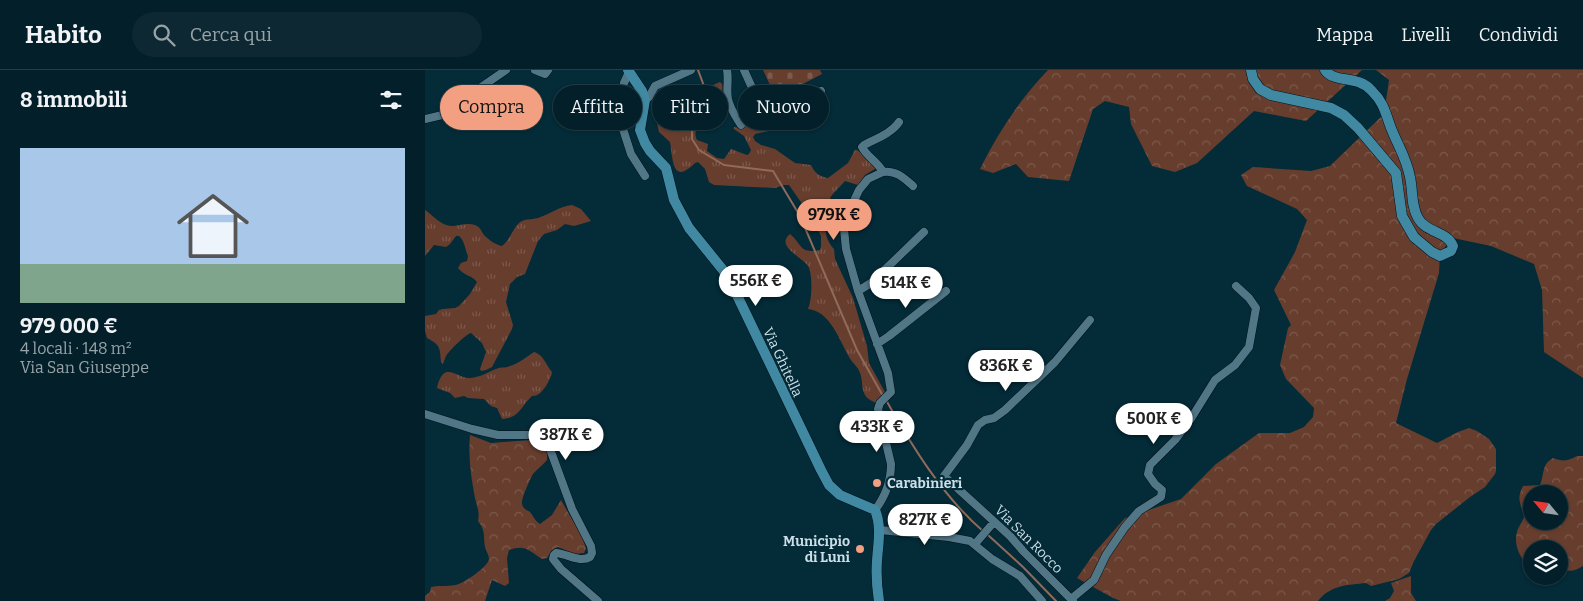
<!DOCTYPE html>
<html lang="it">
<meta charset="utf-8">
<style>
body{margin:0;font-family:Bitter,serif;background:#0d2832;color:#f1f3f6;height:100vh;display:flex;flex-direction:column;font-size:19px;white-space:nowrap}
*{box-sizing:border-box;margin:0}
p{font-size:16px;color:#97a3a8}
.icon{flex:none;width:28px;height:28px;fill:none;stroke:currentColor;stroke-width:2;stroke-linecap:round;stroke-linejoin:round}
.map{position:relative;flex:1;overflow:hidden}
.side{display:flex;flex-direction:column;background:#03202a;width:425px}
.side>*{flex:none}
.top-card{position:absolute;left:15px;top:15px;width:475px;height:45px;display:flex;gap:10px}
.needle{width:32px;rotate:299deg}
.tools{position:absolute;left:1098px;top:415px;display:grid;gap:10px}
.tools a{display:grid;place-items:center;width:45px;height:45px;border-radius:50%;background:#03202a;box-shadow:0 1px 4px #0004,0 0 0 1px #243e47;font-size:25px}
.price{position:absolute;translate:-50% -42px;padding:0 11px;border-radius:18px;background:#fff;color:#222;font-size:16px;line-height:32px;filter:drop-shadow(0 1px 2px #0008)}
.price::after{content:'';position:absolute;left:50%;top:30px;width:15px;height:11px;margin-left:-8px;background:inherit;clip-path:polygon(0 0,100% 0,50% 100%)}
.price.active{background:#f2a081;color:#111}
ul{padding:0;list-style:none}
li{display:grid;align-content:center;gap:10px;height:265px;padding:0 20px}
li+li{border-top:1px solid #243e47}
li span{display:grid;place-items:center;height:155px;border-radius:0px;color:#555}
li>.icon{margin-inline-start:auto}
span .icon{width:90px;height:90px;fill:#fffc;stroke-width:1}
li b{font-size:21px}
h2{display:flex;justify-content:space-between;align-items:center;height:60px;padding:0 20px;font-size:21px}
.tag{padding:0 18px;border-radius:22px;background:#03202a;box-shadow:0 1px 4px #0004,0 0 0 1px #243e47;font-size:18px;line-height:45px}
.tag.active{background:#f2a081;color:#111}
header{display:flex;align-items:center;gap:30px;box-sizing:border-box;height:70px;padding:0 25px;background:#03202a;border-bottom:1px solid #243e47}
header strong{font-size:24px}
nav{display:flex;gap:28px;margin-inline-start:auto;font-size:18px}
.search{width:350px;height:45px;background:#0d2832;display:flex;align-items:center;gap:12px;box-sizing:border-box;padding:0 18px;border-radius:28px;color:#97a3a8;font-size:19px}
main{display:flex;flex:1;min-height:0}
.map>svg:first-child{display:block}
</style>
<header>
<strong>Habito</strong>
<div class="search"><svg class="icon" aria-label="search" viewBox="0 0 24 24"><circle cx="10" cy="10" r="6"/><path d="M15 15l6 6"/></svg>Cerca qui</div>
<nav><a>Mappa</a><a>Livelli</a><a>Condividi</a></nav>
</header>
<main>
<section class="side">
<h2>8 immobili<svg class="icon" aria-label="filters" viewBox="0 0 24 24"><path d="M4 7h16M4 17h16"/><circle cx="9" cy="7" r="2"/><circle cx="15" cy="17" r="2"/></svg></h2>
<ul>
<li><span style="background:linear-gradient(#a9c7e8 75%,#7fa58c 0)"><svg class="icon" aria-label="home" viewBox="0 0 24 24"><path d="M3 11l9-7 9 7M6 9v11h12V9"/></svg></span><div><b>979 000 €</b><p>4 locali · 148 m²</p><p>Via San Giuseppe</p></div></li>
</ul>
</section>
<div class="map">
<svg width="1158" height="531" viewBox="0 0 1158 531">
<defs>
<pattern id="grass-tufts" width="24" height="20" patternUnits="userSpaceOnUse" patternTransform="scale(1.25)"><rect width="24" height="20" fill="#673e2e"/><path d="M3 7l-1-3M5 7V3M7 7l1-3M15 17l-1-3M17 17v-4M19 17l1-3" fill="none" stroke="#7b594c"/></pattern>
<pattern id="forest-crowns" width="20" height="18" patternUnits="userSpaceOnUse" patternTransform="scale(1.25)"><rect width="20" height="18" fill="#673e2e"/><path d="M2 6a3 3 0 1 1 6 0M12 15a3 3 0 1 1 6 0" fill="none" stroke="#7b594c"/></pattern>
<pattern id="cemetery-stones" width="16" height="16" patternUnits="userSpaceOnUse" patternTransform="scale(1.25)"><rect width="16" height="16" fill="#673e2e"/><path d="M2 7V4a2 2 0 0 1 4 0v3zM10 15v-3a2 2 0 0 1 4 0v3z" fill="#7b594c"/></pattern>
</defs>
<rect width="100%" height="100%" fill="#042b38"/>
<!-- grass -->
<path fill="url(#grass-tufts)" d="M 295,12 L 297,14 C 303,36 262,51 272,70 L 283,74 L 282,81 L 292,88 L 299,89 L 306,79 L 322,85 L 324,84 L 326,80 L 319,66 L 309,59 L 309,57 L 316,58 L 321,54 C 324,55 326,57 329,58 C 341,62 352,47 364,44 L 366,45 L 366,47 L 344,61 L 330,64 L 328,67 L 330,71 L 336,75 L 350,79 L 370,93 L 386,95 C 390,103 393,106 403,108 L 423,93 L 430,80 L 432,80 L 452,95 L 453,97 L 440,105 L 433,115 L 420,111 L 407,125 L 405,128 L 410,133 C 397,145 397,166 409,179 L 410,189 L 428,228 L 442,276 L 444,293 L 461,324 L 453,334 C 448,331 443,330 440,325 C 436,318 438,310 435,303 C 433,296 427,293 424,287 C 415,271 405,241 383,239 C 387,231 388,204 383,196 C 377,187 350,176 365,164 C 378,175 374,184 395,180 L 396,176 L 396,166 L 389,153 L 387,144 L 378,135 L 364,115 L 359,115 L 350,118 L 289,115 L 284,112 L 280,99 L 273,92 L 270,93 C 247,116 248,89 245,72 L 234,62 L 232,53 L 235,49 L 245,56 L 247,56 L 257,39 L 267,39 C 272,33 269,29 270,23 Z
M 147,135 L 156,139 L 166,151 L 149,156 L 140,154 L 132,160 L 119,164 L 113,171 L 100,204 L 92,207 L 85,214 L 81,232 L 88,255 L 87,259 L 67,297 L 61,300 L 56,301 L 55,299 L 61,282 L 57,273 L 46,263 C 41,264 25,280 21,286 C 20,288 19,291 18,294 L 16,292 C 15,277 15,275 2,268 L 0,261 L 0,246 L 11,244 L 14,240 L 18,239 L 30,238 L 34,236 L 45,224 L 52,212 C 48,206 38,205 33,198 L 36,193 L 42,191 L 43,186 C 40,180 40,171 34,166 L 31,166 L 25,174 L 21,177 L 9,175 L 0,186 L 0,140 C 9,146 15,155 26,156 C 34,156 42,152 50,155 C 56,157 56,162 60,166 C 64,170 71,175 77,176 C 85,170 87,160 94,153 C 100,148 106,150 113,148 C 125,144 135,136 147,135 Z
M 109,282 C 118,284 121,295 127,302 C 126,308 119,322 112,325 C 107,327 109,324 105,328 C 95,338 94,348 77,349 L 72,338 L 66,336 L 59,329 L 43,328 L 39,326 L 30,328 L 25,323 L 12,318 C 13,313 16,303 22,302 C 29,301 37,308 44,308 C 55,308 64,301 74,298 C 78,297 82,298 85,296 C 95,293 101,287 109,282 Z"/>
<!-- forest -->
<path fill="url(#forest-crowns)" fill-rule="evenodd" d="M 623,0 L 937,0 L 881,51 L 829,41 L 772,93 L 750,102 L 727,96 L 706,54 L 704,37 L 680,31 L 668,39 L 644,111 L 603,107 L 591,94 L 568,103 L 555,99 C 573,63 595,29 623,0 Z
M 951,0 L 1158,0 L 1158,308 L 1119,282 L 1117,220 L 1109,194 L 1066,176 L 1028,168 L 1015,183 L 1014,203 L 982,309 L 971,353 L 1012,373 L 1033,362 L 1044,358 L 1052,361 L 1064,369 L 1071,379 L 1071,401 L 1070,404 L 1060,417 L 1045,427 L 1011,454 L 1006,460 L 989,491 L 984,503 L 974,509 L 946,516 L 941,513 C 923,515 905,515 893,531 L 696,531 L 688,528 L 652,508 L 670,482 L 700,448 L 756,429 L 791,394 L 834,363 L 865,363 L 879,357 L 888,347 L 889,338 L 861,309 L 855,295 L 863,258 L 866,255 L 849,220 L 870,182 L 882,150 L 872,139 L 822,116 L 816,105 L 828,97 L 886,101 L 905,96 L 959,44 L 964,10 Z
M 45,365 L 66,373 L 107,370 L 112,372 L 122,381 L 122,390 C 118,395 112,399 108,404 C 105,409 96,429 97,434 C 98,439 102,440 105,442 C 109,447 110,451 115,454 L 127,445 L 136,430 L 156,465 L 161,478 L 159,483 L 150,484 L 133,477 L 127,480 L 122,488 L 117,489 C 104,481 101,474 84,480 L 82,488 L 84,513 L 80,516 L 67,510 L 60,531 L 0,531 L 0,526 L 5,522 L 6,517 C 15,515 25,517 34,514 C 41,511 63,497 64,489 C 64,485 61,481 60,477 C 58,466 61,461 53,451 C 55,442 52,437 50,428 C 46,407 43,387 45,365 Z
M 1152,386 L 1158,386 L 1158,496 C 1150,501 1145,502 1136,499 L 1134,494 L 1134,479 L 1106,479 L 1106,496 C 1096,492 1088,474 1092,462 C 1093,457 1097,453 1099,447 C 1096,434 1091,429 1098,416 L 1115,415 C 1120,403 1116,395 1128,388 C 1137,392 1143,391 1152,386 ZM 1106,424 L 1134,424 L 1134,451 L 1106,451 Z
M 986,506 L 986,523 L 991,531 L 960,531 L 965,528 L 969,521 L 966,513 Z"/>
<!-- cemetery -->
<path fill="url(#cemetery-stones)" d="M 338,0 L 395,0 L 397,4 L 351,28 Z"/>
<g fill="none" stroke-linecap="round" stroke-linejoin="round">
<!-- stream -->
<path stroke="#906a5b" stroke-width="2" d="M 273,0 L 279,16 L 277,31 L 267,55 L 267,69 L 274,80 L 299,95 L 348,101 L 375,146 L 432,280 L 458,326
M 461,330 C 487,376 518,427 559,462
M 563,465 L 598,497 L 631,531"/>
<!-- street casing -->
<g stroke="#00121c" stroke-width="9">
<path id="street" d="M 110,0 L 120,4 L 123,0
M 302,0 C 304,10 301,20 303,29 C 305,39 311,47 316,55
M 319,0 L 339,44 C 341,45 345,46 347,46 C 359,44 385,27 396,21
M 199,13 L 204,2
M 201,27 L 203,43 L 198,59 L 206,84 L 220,106
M 220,30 L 224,27 L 230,16 L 266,0
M 0,49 L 30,42 L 49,22 L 81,0
M 458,102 C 471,100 479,108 488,116
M 433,221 L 446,213 L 499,162
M 452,274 L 464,266 L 521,221
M 0,344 L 47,359 L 73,365 L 104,365 L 116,369 L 125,379 L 147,439 L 166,476 L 167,483 L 165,487 C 155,493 143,484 131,483 L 129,485 L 128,489 L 136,499 L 173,531
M 450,440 C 460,427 466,410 466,394 L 453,339 L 455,333 L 466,322 L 463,303 L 433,221 L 421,179 L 419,159 L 421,148 L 434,120 L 443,109 L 458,102 C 453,92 442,87 437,77 L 439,75 C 450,69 467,63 474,52
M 455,460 L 524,467 L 545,471 L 567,489 L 595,506 L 617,531
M 550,474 L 569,452
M 646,529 L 669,510 L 681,485 L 700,457 L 714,441 L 736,427 L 737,420 L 730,414 L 723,404 L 725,395 L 750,370 L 767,347 L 790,310 L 810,295 L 824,277 L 831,238 L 824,228 L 811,216
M 648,531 L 599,482 L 585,466 L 519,406 L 542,375 L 553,355 L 560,350 L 569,348 L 580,340 L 630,292 L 665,250"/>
</g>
<!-- secondary casing -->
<g stroke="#00121c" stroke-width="11">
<path id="secondary" d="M 203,0 L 217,21 L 220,30 L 215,60 L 220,73 L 225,81 L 241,98 L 249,130 L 264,158 L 298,200 L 309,219 L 396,400 L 404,415 L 415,425 L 450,440 C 457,457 453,474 452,491 C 451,504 452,518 454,531
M 826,0 L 828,9 L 835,19 L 846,25 L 906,38 L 919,45 L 933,58 L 971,103 L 977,146 L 989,167 L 1007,182 L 1015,186 L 1026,181 L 1028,176 C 1022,161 1001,163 993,148 C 986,136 988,121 985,107 C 981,87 973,76 966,58 C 960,42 959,33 947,21 C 932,4 910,14 900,0"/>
</g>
<!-- street -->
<use href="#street" stroke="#517686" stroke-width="8"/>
<!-- secondary -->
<use href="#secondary" stroke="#4189a2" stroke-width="10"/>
</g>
<!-- markers -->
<g fill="#f2a081" stroke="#042b38" stroke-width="2">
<circle cx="452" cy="413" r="5"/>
<circle cx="435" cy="479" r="5"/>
</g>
<g text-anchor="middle" stroke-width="4.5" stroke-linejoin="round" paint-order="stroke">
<!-- street labels -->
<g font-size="14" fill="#cbdfe8" stroke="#042b38">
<text transform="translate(358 292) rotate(65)" y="5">Via Ghitella</text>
<text transform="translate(604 469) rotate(45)" y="5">Via San Rocco</text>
</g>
<!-- poi labels -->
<g font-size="14" font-weight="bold" fill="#cbdfe8" stroke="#042b38" text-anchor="start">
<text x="462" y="418">Carabinieri</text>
<text x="425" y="476" text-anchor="end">Municipio<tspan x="425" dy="16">di Luni</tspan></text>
</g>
</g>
</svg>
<div class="tools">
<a><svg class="needle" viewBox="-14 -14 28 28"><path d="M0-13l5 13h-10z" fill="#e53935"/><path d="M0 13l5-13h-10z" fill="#97a3a8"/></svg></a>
<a><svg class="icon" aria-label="layers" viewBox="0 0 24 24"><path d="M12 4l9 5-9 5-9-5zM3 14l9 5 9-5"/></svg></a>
</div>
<b class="price active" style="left:409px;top:171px">979K €</b>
<b class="price" style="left:331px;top:237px">556K €</b>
<b class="price" style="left:481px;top:239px">514K €</b>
<b class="price" style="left:581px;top:322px">836K €</b>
<b class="price" style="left:729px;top:375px">500K €</b>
<b class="price" style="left:452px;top:383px">433K €</b>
<b class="price" style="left:141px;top:391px">387K €</b>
<b class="price" style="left:500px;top:476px">827K €</b>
<div class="top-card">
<a class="tag active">Compra</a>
<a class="tag">Affitta</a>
<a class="tag">Filtri</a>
<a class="tag">Nuovo</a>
</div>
</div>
</main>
